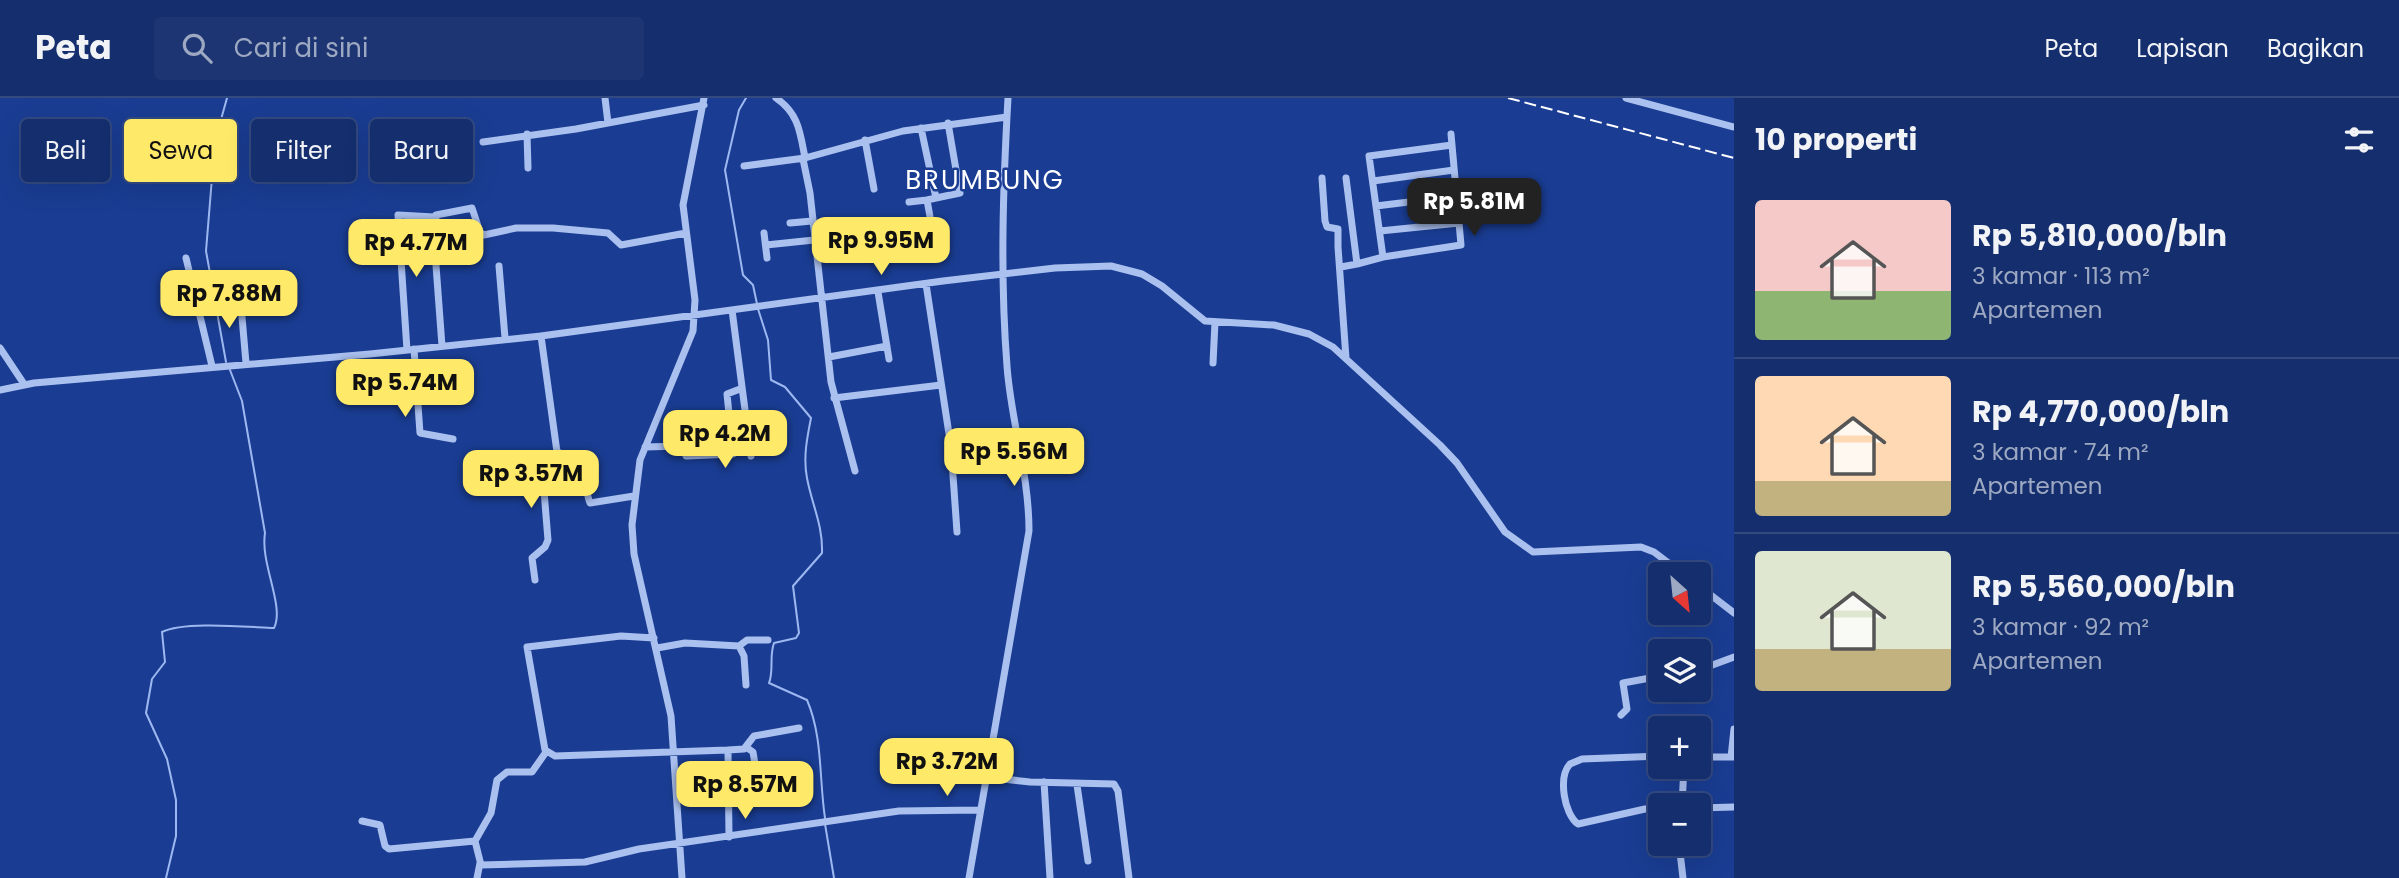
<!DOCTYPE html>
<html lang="id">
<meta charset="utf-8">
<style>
body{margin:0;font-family:Poppins,sans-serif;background:#1d3673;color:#f1f3f6;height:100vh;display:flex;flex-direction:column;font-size:26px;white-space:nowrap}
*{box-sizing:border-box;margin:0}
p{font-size:23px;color:#9da8c2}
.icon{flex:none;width:38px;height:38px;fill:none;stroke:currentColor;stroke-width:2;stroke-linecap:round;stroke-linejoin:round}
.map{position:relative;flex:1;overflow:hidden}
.side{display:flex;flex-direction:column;background:#142e6e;width:665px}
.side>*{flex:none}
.guide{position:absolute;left:21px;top:21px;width:665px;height:63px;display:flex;gap:14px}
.needle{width:46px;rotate:153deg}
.tools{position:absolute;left:1648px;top:464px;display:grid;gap:14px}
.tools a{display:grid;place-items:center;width:63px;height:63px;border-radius:7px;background:#142e6e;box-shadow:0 7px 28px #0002,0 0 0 2px #334a81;font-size:35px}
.price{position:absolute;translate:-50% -60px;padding:0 16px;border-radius:14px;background:#ffe968;color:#111;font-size:23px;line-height:46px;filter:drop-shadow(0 2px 4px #0008)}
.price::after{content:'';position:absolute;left:50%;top:42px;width:21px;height:16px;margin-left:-10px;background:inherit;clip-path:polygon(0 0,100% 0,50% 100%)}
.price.selected{background:#222;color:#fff}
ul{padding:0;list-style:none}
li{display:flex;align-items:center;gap:21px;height:175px;padding:0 21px}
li+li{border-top:2px solid #334a81}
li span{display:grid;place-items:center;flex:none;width:196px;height:140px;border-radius:7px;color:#555}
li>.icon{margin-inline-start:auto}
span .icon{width:84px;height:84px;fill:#fffc;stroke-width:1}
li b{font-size:30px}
h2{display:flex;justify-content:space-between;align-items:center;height:84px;padding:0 21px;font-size:30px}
.chip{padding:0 24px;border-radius:7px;background:#142e6e;box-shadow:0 7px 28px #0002,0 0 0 2px #334a81;font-size:24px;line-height:63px}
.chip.selected{background:#ffe968;color:#111}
header{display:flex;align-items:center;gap:42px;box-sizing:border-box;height:98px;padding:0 35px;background:#142e6e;border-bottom:2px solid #334a81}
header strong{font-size:33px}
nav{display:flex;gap:38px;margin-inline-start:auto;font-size:24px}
.search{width:490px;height:63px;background:#1d3673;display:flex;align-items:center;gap:18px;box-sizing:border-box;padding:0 24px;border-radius:7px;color:#9da8c2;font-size:26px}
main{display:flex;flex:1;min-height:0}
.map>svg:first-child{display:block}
</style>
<header>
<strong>Peta</strong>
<div class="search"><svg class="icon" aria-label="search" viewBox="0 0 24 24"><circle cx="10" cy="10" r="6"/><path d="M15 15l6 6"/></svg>Cari di sini</div>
<nav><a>Peta</a><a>Lapisan</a><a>Bagikan</a></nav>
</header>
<main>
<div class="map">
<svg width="1734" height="780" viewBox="0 0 1734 780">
<rect width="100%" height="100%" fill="#1a3d93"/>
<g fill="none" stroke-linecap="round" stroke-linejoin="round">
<!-- stream -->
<path stroke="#9db8f1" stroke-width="2" d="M 746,0 L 739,12 L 725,72 L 743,177 L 753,187 L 757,206
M 758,211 L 768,242 L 771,282 L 785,289 L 811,320 C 807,340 803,360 807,380 C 812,407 823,427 822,455 L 793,488 L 799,535 L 796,540 L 774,545 C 769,559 774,572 769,585 L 807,602 C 823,639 819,681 825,720
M 226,264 L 206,153 L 215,43 L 227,0
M 825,726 L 834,780
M 166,780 L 176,738 L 176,702 L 167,661 L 146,615 L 152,581 L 165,564 L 162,534 C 184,523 247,529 274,530 C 285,508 260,466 265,435 L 242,303 L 230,272"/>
<!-- minor -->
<path stroke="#aac0ef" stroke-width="7" d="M 605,0 L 608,25
M 776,0 C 799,16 800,34 805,60
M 1626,0 L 1734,29
M 921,30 L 936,100 L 927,102 L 936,152
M 527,36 L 528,70
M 865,42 L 874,91
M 483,44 L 576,31 L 704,7
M 803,61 L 810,95 L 831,284 L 855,373
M 744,68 L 805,60 L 903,33 L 1007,19
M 1322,80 L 1325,123 L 1327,129 L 1338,131 L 1338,149 L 1346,260
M 1373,83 L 1454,72
M 936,100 L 960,95 L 948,25
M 909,104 L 927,102
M 1376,108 L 1458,98
M 790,125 L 812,123
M 1380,133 L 1459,125
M 764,135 L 767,160
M 766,147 L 814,142
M 1383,159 L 1461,147 L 1451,36
M 186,160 L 212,268
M 1357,166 L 1383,159 L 1369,58 L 1452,47
M 499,168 L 505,240
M 1341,169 L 1357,166 L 1346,80
M 926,186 L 951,349 L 957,434
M 878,194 L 889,261
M 240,196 L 246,265
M 732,212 L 751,358
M 541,238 L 557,354 C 563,357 574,357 579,361 C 586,366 585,395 590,405 L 634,398
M 442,248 L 435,154 L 436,117 L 472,110 L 480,134 L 484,137 L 516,130 L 553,130 L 608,135 L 621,147 L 686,135
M 0,250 L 24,286
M 414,251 L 420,335 L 453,341
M 407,252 L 398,117 L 434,119
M 829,259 L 887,248
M 1213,265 L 1215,224
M 0,292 L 34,285 L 370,256 L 541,238 L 943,183 L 1055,170 L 1111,168 L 1142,176 L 1162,188 L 1205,223 L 1274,227 L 1309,236 L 1333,249 L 1440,347 L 1457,365 L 1505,434 L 1533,454 L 1641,449 L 1654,454 L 1683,476
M 834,300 L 941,287
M 645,349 L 682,348 L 686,358 L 733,356 L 727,296 L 740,291
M 535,482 L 532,460 L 545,449 L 548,442 L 544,393 L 584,388
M 1699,488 L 1734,515
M 654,540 L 621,538 L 527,549 L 545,652 L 555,658 L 728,652 L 729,739
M 739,548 L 747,542 L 768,542
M 657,550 L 685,545 L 739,548 L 744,558 L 746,587
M 1699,572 L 1734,559
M 1621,617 L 1627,611 L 1623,585 L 1661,578
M 746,649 L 753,654 L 758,684
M 728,652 L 744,651 L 754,638 L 799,630
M 546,654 L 532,674 L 507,674 L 497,682 L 491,715 L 475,743 L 481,767 L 585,764 L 639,751 L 899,713 L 979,712
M 1661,658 L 1582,661 L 1570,666 C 1558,679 1564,716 1578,726 L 1645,711 L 1661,710
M 1699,659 L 1734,659
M 1731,659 L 1734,631
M 986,679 L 1030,684 L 1114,686 L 1118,693 L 1129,780
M 1044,684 L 1050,780
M 1077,687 L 1088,763
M 1682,707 L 1684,668
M 1699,710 L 1734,709
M 362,723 L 380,727 L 385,748 L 389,751 L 475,743
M 1679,746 L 1683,780
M 477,780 L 480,765
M 682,780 L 671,618 L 634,456 L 632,427 L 640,362 L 693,233 L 695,202 L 683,107 L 704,0
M 969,780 L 1029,433 C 1029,375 1011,324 1007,268 C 1000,179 1003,89 1008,0"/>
<!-- rail -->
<path stroke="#fff" stroke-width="2" stroke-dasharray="12 5" stroke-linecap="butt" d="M 1508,0 L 1734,60"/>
</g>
<g text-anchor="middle" stroke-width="5" stroke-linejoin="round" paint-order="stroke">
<!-- quarter labels -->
<g font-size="26" letter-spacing="2" fill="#fff" stroke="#1a3d93">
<text x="985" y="91">BRUMBUNG</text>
</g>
</g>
</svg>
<div class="tools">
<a><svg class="needle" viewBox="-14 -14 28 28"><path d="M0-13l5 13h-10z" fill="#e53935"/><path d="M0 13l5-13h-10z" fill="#9da8c2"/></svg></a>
<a><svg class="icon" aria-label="layers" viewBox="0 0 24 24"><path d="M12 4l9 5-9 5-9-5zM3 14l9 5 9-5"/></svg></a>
<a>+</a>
<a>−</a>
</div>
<b class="price selected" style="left:1474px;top:140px">Rp 5.81M</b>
<b class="price" style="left:881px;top:179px">Rp 9.95M</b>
<b class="price" style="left:416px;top:181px">Rp 4.77M</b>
<b class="price" style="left:229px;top:232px">Rp 7.88M</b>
<b class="price" style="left:405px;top:321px">Rp 5.74M</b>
<b class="price" style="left:725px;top:372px">Rp 4.2M</b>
<b class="price" style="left:1014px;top:390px">Rp 5.56M</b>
<b class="price" style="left:531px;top:412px">Rp 3.57M</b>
<b class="price" style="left:947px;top:700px">Rp 3.72M</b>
<b class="price" style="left:745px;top:723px">Rp 8.57M</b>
<div class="guide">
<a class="chip">Beli</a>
<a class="chip selected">Sewa</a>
<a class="chip">Filter</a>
<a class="chip">Baru</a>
</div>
</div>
<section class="side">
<h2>10 properti<svg class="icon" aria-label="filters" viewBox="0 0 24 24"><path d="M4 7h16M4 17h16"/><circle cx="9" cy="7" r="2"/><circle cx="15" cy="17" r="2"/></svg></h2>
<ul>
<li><span style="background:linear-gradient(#f6c9c9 65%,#8fb573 0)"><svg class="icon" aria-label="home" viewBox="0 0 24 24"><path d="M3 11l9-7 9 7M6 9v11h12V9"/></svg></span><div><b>Rp 5,810,000/bln</b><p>3 kamar · 113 m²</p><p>Apartemen</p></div></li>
<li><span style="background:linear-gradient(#ffd9b3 75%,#c2b280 0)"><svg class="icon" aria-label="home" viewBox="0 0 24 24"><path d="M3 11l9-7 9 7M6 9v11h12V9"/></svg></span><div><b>Rp 4,770,000/bln</b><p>3 kamar · 74 m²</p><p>Apartemen</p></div></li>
<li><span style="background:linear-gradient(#dfe7d0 70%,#c2b280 0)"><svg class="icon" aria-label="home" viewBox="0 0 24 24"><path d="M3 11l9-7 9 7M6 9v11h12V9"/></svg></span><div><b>Rp 5,560,000/bln</b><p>3 kamar · 92 m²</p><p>Apartemen</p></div></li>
</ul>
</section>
</main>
